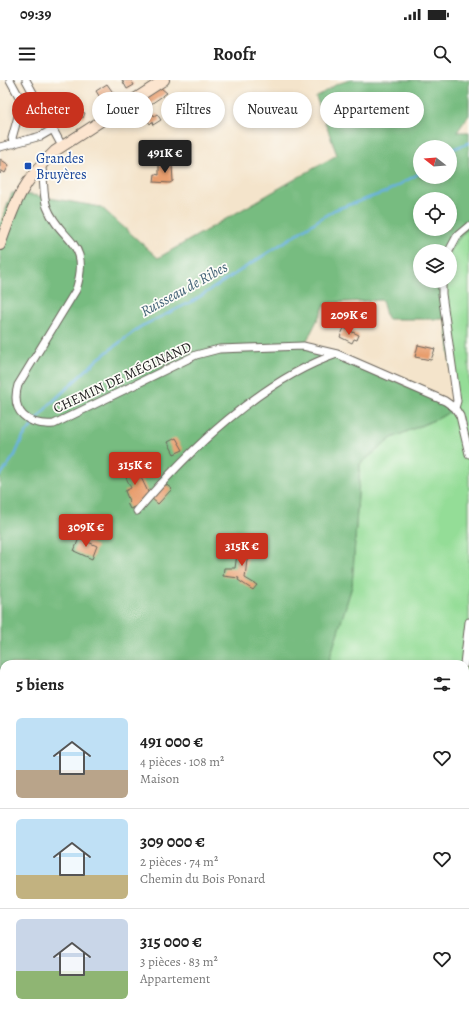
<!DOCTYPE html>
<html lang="fr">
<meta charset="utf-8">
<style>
body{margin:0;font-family:Alegreya,serif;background:#f6f6f6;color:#222;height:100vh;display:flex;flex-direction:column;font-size:15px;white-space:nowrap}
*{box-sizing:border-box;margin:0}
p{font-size:13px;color:#767676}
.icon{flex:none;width:22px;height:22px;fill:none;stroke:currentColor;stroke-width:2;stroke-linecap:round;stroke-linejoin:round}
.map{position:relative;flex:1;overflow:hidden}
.sheet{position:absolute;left:0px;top:580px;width:469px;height:356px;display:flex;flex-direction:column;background:#fff;border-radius:12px 12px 0 0;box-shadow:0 2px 6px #0003}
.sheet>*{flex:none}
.top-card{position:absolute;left:12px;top:12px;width:445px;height:36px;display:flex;gap:8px}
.needle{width:26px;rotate:287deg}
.controls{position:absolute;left:413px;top:60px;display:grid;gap:8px}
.controls a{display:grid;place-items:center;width:44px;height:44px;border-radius:50%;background:#fff;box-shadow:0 2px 6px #0003;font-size:20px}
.price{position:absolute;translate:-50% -34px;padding:0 9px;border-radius:4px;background:#c8321e;color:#fff;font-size:13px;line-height:26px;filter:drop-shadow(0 1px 2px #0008)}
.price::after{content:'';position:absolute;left:50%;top:24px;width:12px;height:9px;margin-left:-6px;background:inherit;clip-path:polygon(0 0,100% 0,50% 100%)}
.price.active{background:#222;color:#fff}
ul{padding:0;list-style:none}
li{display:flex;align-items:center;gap:12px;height:100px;padding:0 16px}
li+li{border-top:1px solid #e0e0e0}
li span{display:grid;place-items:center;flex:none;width:112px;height:80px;border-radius:6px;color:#555}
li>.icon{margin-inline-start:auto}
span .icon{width:48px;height:48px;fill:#fffc;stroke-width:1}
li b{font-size:17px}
h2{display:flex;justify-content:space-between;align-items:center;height:48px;padding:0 16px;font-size:17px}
.tag{padding:0 14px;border-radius:18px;background:#fff;box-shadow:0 2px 6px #0003;font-size:14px;line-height:36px}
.tag.active{background:#c8321e;color:#fff}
.status{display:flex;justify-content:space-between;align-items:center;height:28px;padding:0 20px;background:#fff;direction:ltr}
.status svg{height:11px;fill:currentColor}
header{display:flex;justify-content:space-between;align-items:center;height:52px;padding:0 16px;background:#fff;font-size:18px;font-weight:600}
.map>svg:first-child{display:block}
</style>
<div class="status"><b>09:39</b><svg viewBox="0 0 49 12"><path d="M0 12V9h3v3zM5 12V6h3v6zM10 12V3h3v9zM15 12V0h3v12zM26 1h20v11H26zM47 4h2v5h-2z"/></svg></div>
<header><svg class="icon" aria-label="menu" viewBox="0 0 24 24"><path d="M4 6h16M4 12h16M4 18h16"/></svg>Roofr<svg class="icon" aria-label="search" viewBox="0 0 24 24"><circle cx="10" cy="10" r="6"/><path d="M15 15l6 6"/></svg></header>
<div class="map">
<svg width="469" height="936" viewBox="0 0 469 936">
<rect width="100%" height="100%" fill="#fdfcf7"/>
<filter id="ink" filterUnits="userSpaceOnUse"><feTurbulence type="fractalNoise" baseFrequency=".025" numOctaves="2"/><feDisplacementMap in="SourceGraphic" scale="8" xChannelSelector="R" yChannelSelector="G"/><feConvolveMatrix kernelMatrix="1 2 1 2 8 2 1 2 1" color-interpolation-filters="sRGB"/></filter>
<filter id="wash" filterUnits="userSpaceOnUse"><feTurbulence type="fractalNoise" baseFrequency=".012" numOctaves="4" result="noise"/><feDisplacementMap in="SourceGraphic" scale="16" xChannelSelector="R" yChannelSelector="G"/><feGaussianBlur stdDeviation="0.9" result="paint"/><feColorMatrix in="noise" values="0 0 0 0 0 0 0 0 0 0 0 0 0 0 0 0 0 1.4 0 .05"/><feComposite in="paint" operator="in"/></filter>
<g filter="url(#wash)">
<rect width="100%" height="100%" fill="#f4e4cb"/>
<!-- green -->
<path fill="#94dd97" stroke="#587c5a" d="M 469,146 L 469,936 L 0,936 L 0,745 L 4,744 L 4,932 L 465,932 L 465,584 L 328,584 L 352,506 L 360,384 L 392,358 L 441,337 L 455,328 L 442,201 L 450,201 L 449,171 Z"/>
<!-- forest -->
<path fill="#77bc80" stroke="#4a6c4e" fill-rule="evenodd" d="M 350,0 L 469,0 L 469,35 L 457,52 L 469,52 L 469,146 L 449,171 L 420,171 L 420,201 L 442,201 L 446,239 L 387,239 L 382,220 L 326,223 L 304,266 L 337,274 L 455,328 L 441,337 L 392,358 L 360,384 L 352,506 L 328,584 L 4,584 L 4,744 L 0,745 L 0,145 L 12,113 L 32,115 L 101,127 L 158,178 L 337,75 L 316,17 L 337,4 ZM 420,67 L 450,67 L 450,97 L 420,97 ZM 420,119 L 450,119 L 450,149 L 420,149 Z"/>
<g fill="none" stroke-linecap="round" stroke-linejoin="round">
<!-- stream -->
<path stroke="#68b1e0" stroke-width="2.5" d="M 450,70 L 469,63
M 0,396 L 15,375 L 23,357 L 48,326 L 98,279 L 140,247 L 193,221 L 334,130 L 386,112 L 420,93"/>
</g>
<g id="blocks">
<!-- building -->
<path fill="#e89e6e" d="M 122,0 L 131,0 L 134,5 L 127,9 Z
M 107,4 L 114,14 L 107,19 L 105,17 L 101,19 L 96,11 Z
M 161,8 L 167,13 L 148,26 L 154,36 L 157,34 L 161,40 L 153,45 L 152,42 L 150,44 L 137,24 Z
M 55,19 L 59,24 L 50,29 L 47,24 Z
M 69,21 L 77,24 L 75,29 L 85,33 L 83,38 L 65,31 Z
M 170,23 L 175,31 L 171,34 L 164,26 Z
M 0,79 L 9,85 L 5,93 L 2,91 L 0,94 Z
M 159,84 L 172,85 L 173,101 L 170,103 L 154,102 L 155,94 L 159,95 Z
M 344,248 L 359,255 L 357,260 L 354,259 L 352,263 L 340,257 Z
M 418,265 L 435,269 L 431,280 L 415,277 Z
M 176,358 L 183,370 L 174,374 L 168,362 Z
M 133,381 L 149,414 L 139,422 L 140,424 L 130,429 L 127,423 L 129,421 L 125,411 L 131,408 L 122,389 L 126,387 L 125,385 Z
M 164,403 L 172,409 L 158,424 L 151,418 Z
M 79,458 L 97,466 L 92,479 L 74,471 Z
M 256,465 L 260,472 L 247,479 L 245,498 L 257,505 L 253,510 L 238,500 L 239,498 L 223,496 L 224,488 L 235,488 L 237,474 L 241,475 L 241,473 Z"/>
</g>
</g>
<g filter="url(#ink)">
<use href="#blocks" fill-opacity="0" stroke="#686259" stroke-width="1"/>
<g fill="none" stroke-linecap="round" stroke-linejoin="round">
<!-- minor casing -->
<g stroke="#686259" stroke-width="9">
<path id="minor" d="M 10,0 L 22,22 L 12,58 L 14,64
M 26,0 L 62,66
M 0,67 L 41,56 L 53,49
M 41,84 C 45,98 42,113 47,127 C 61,163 92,160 76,210 L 18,305 C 10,332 28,346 54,344 L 196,275 L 219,269 L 303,266 L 337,274 L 445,321 L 455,328 L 460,336 L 469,374
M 449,171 L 457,156 L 469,146
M 442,201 L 442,214 L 457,321 L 455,328
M 137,431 C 188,371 261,300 337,274
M 464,584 L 469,542
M 174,936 L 177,932"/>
</g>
<!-- secondary casing -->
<g stroke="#686259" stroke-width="12">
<path id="secondary" d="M 0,165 C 15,123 21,103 55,71 L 164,0"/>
</g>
<!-- minor -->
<use href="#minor" stroke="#fff" stroke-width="7"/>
<!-- secondary -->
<use href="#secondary" stroke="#fce5cf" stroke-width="10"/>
</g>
</g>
<!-- markers -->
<rect fill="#1a4fb4" stroke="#fdfcf7" stroke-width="1.5" x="24" y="82" width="8" height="8" rx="2"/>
<g text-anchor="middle" stroke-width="3.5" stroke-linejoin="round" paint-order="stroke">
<!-- transit labels -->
<g font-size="14" fill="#164399" stroke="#fdfcf7" text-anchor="start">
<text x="36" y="83">Grandes<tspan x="36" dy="16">Bruyères</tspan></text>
</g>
<!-- street labels -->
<g font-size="14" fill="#1c1c1c" stroke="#fdfcf7">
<text transform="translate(122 297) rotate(-25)" y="5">CHEMIN DE MÉGINAND</text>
</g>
<!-- water labels -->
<g font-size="15" font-style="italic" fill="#3e5f74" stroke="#fdfcf7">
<text transform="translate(184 209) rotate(-29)" y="5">Ruisseau de Ribes</text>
</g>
</g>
</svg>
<div class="controls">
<a><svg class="needle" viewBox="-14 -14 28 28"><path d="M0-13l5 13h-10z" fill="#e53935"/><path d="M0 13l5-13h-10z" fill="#767676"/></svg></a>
<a><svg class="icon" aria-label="locate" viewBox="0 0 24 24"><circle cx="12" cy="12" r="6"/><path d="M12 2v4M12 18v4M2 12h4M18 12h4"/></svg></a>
<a><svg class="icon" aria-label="layers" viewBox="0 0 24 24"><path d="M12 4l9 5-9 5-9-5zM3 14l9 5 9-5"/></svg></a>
</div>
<b class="price active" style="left:165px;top:94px">491K €</b>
<b class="price" style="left:349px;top:256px">209K €</b>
<b class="price" style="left:135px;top:406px">315K €</b>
<b class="price" style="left:86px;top:468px">309K €</b>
<b class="price" style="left:242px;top:487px">315K €</b>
<div class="top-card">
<a class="tag active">Acheter</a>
<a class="tag">Louer</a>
<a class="tag">Filtres</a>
<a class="tag">Nouveau</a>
<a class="tag">Appartement</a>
</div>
<section class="sheet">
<h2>5 biens<svg class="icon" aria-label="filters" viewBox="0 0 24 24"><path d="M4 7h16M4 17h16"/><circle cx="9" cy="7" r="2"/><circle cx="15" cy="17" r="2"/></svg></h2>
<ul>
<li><span style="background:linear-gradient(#bfe0f5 65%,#b9a48a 0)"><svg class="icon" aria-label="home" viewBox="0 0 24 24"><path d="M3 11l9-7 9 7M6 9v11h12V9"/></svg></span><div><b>491 000 €</b><p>4 pièces · 108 m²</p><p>Maison</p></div><svg class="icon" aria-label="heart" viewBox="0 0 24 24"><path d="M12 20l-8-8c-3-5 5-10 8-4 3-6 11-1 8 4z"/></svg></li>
<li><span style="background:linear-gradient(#bfe0f5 70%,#c2b280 0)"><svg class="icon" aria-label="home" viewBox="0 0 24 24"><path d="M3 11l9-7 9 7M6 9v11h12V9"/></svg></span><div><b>309 000 €</b><p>2 pièces · 74 m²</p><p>Chemin du Bois Ponard</p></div><svg class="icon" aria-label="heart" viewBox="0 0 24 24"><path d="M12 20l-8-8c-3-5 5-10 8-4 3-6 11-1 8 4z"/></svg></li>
<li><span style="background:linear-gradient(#c9d6e8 65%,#8fb573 0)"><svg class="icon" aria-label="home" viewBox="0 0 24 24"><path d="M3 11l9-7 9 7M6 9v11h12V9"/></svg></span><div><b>315 000 €</b><p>3 pièces · 83 m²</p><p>Appartement</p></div><svg class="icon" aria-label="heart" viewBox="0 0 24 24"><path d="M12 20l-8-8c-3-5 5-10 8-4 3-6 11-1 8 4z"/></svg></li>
</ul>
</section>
</div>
